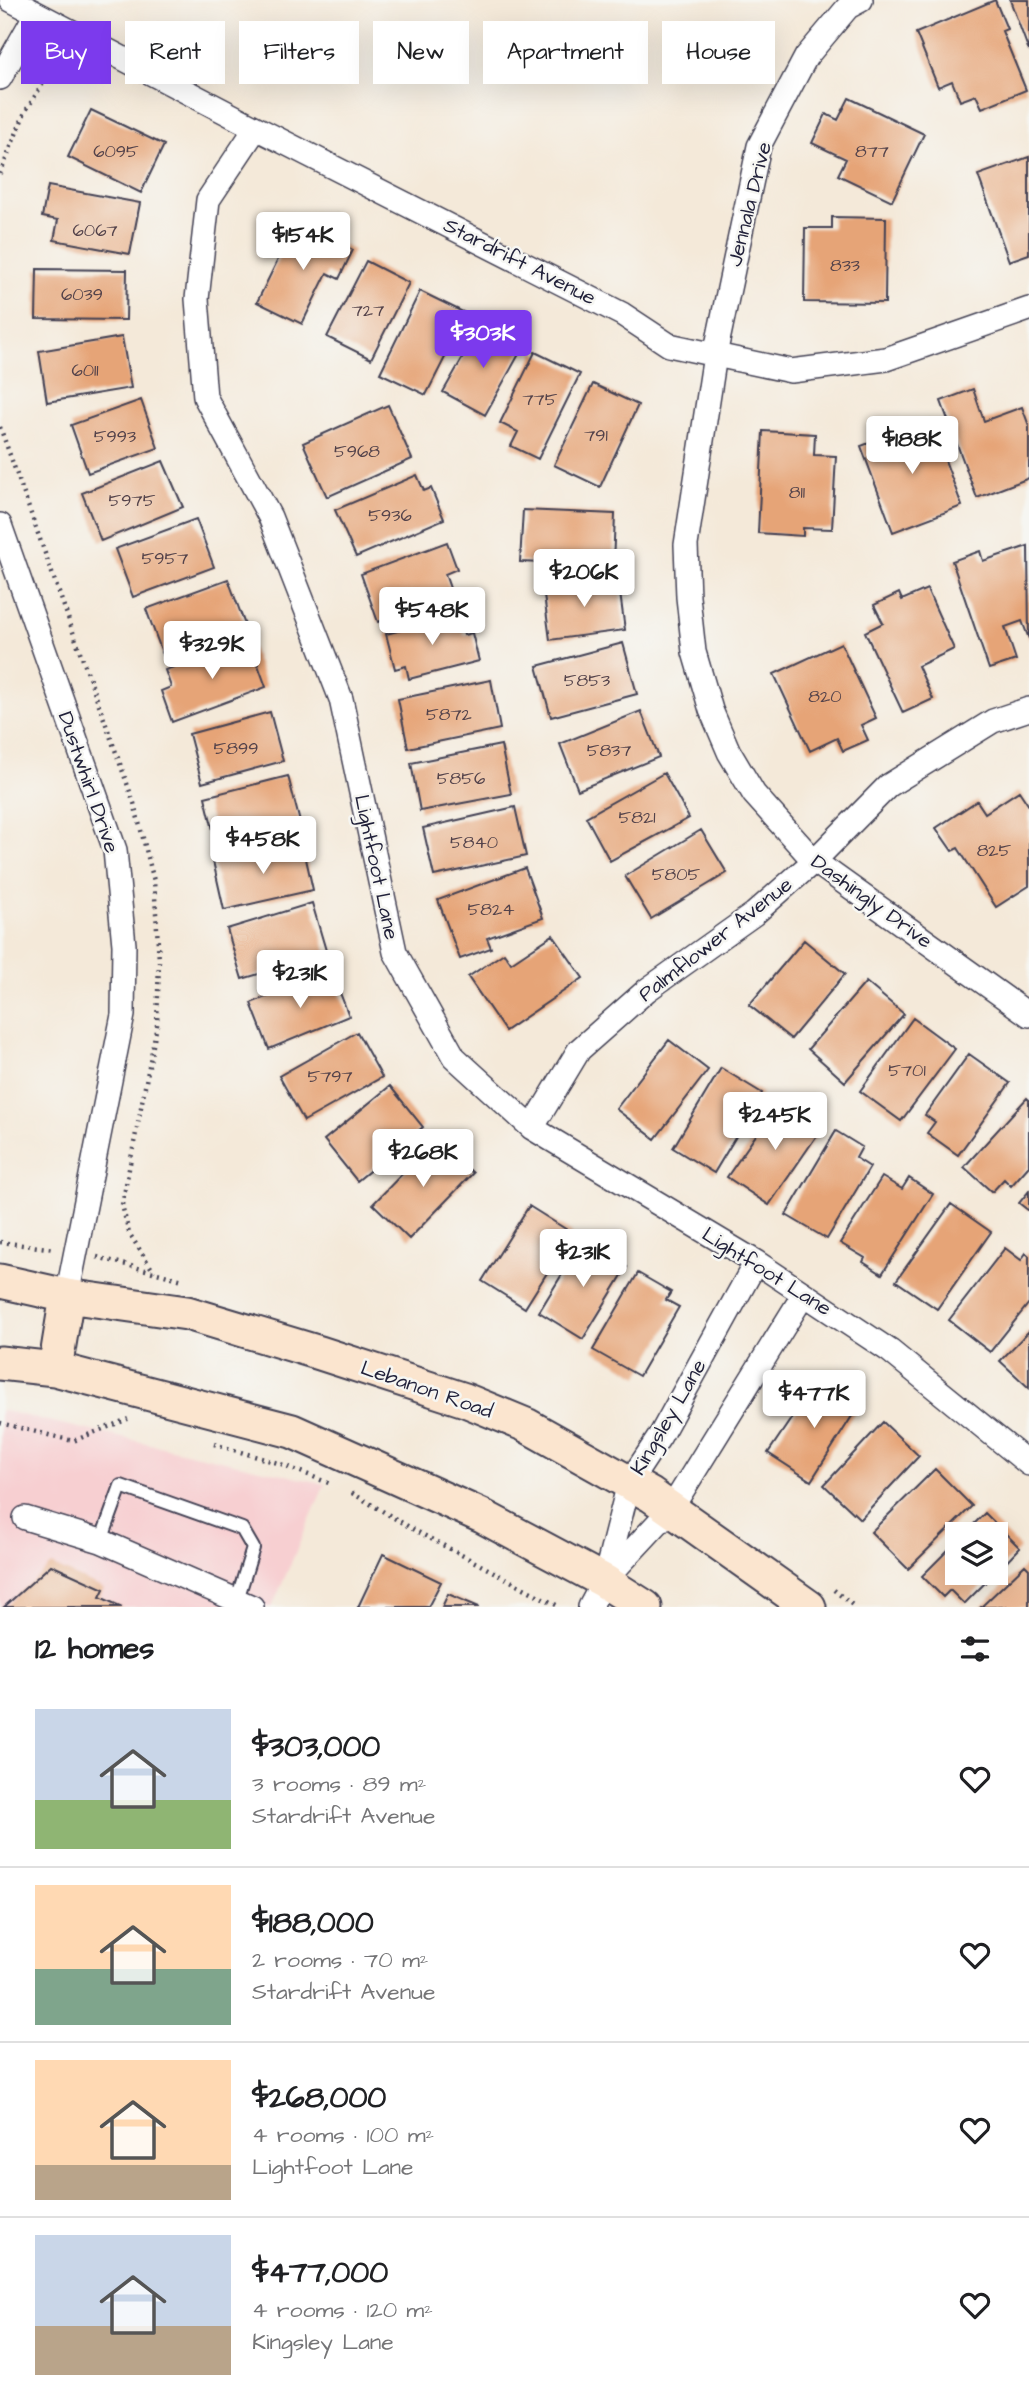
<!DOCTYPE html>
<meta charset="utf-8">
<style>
body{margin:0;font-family:"Architects Daughter",sans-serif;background:#f2f2f2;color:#202124;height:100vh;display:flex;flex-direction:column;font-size:26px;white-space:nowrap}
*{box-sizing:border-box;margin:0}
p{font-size:23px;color:#757577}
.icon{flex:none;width:38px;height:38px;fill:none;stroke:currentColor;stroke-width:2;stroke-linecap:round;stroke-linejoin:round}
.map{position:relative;height:1607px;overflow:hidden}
.details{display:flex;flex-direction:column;background:#fff;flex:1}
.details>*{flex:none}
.banner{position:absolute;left:21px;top:21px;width:987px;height:63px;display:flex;gap:14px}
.fabs{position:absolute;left:945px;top:1522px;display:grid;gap:14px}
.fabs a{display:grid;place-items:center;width:63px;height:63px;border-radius:0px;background:#fff;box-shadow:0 7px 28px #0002;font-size:35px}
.price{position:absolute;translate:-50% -60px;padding:0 16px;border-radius:7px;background:#fff;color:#222;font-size:23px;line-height:46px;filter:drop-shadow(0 2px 4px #0008)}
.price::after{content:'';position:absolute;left:50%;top:42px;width:21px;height:16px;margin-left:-10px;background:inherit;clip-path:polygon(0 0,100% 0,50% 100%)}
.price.active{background:#7c3aed;color:#fff}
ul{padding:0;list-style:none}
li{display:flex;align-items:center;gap:21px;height:175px;padding:0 35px}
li+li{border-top:2px solid #e0e0e0}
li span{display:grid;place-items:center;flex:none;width:196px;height:140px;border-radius:0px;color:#555}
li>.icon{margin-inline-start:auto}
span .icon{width:84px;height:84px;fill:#fffc;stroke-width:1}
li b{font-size:30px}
h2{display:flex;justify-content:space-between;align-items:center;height:84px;padding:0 35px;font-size:30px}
.pill{padding:0 24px;border-radius:0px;background:#fff;box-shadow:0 7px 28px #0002;font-size:24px;line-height:63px}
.pill.active{background:#7c3aed;color:#fff}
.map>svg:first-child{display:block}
</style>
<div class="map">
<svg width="1029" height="1607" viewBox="0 0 1029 1607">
<rect width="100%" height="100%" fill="#f6f6f2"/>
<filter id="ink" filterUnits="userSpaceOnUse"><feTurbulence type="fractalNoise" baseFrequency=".0143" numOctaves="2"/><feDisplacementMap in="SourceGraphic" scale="14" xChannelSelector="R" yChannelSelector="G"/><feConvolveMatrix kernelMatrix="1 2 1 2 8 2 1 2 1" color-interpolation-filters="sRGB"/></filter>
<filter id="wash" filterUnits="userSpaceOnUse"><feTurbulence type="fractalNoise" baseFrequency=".00686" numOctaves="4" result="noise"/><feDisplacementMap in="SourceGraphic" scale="28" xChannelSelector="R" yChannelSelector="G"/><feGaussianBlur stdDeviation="1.57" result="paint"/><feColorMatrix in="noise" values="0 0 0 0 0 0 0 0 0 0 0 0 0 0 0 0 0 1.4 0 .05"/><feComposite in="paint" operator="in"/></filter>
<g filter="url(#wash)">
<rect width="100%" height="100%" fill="#f4e9d9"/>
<!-- built -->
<path fill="#f7cfd1" d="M 0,1410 L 325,1484 L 272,1607 L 0,1607 Z"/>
<g id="blocks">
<!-- building -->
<path fill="#e6a477" d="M 995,0 L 1007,29 L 1002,31 L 1026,90 L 982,108 L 976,95 L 960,101 L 952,81 L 938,87 L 916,33 Z
M 1010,0 L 1029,0 L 1029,51 Z
M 849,98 L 924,134 L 892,201 L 838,175 L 846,159 L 812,143 L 826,114 L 838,120 Z
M 91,110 L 164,145 L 141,193 L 68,157 Z
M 1029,157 L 1029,254 L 1009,261 L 978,175 Z
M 48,186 L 140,203 L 130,254 L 54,240 L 58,220 L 42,217 Z
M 832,217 L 886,218 L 885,303 L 804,302 L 805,228 L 832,228 Z
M 296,223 L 353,250 L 339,279 L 327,273 L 302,324 L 257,302 Z
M 366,261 L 409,283 L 371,359 L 327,337 Z
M 37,269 L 127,270 L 126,320 L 36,319 Z
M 420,291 L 467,314 L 426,395 L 380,373 Z
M 482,324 L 523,347 L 485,415 L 443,392 Z
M 122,337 L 131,388 L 47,402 L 39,351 Z
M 535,352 L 580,374 L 538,459 L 511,446 L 518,432 L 500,423 Z
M 593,384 L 638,405 L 600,487 L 554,465 Z
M 973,389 L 984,421 L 1022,407 L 1029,426 L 1029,478 L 977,498 L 941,401 Z
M 141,400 L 158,448 L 88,473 L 71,425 Z
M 388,405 L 412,459 L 327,497 L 303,443 Z
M 930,420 L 962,506 L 893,532 L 861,446 Z
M 763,431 L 815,434 L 814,455 L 836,456 L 832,529 L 803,528 L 803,536 L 758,533 Z
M 163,461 L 183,507 L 101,541 L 82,493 Z
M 417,475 L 424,491 L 431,488 L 444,519 L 356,557 L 335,510 Z
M 523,510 L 615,514 L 613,566 L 520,562 Z
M 196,519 L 214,567 L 133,597 L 115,549 Z
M 447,542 L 457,569 L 445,574 L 452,594 L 378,622 L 361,574 Z
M 1028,546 L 1029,639 L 1022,621 L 1005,627 L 1016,660 L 989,669 L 952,561 L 980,551 L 983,561 Z
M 618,578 L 625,630 L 550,640 L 543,588 Z
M 228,579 L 245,625 L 163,655 L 146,609 Z
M 927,589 L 954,649 L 918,666 L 933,699 L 903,713 L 865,632 L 883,623 L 874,605 L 899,593 L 902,600 Z
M 459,615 L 464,635 L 472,633 L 479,661 L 409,679 L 406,666 L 395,669 L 386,634 Z
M 249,640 L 266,687 L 172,722 L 161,691 L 171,687 L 165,670 Z
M 623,643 L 637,694 L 551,717 L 537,666 Z
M 841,643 L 876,718 L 861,725 L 868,740 L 843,751 L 837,738 L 810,751 L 774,674 Z
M 491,680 L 500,729 L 408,748 L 398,699 Z
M 641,711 L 659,757 L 578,790 L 560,744 Z
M 270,712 L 283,761 L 202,783 L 189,734 Z
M 501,745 L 511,794 L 420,811 L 411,763 Z
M 664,773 L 689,818 L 610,861 L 586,817 Z
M 288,776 L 301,826 L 217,846 L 205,797 Z
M 1019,791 L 1029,806 L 1029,886 L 996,907 L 958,848 L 952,851 L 936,828 L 977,801 L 985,813 Z
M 515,807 L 526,856 L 434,876 L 423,828 Z
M 701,830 L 727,873 L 651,919 L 625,876 Z
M 302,841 L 313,890 L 224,910 L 213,861 Z
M 525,868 L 543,918 L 487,938 L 491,948 L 460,959 L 438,900 Z
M 312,903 L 327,954 L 242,979 L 227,929 Z
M 553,935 L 583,978 L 505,1031 L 468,977 L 504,953 L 511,963 Z
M 804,940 L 845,974 L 791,1039 L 749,1005 Z
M 331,970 L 349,1016 L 269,1049 L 251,1003 Z
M 866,982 L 904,1014 L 845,1082 L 808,1049 Z
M 913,1018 L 955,1049 L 901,1121 L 860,1091 Z
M 357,1032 L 382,1077 L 304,1121 L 279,1076 Z
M 669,1040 L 708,1070 L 655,1139 L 616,1109 Z
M 969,1054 L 1010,1083 L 958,1155 L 927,1133 L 935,1122 L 925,1115 Z
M 721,1068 L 762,1093 L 714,1173 L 673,1148 Z
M 390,1086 L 423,1127 L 357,1181 L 324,1140 Z
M 1027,1098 L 1029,1100 L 1029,1166 L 1011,1186 L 1004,1179 L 992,1192 L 964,1167 Z
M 781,1099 L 822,1128 L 769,1205 L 727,1177 Z
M 836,1131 L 862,1147 L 856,1158 L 870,1167 L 827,1239 L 786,1215 Z
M 437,1138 L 473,1173 L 409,1239 L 373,1204 Z
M 882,1177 L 902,1189 L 909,1178 L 933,1194 L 882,1274 L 863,1262 L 865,1258 L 840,1243 Z
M 1029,1191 L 1029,1211 L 1019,1203 Z
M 951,1204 L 991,1232 L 937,1309 L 896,1281 Z
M 529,1206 L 572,1233 L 525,1308 L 482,1281 Z
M 583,1240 L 627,1267 L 583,1339 L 539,1312 Z
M 1005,1248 L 1021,1260 L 1026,1253 L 1029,1256 L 1029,1303 L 990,1352 L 949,1320 Z
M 638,1273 L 671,1292 L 666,1300 L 679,1307 L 639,1376 L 593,1350 Z
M 1029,1331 L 1029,1388 L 1000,1361 Z
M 818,1379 L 859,1405 L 811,1481 L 768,1453 Z
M 883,1422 L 919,1456 L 860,1519 L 824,1485 Z
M 935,1469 L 972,1506 L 908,1569 L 871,1532 Z
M 985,1513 L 1020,1548 L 996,1573 L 996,1535 L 963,1535 Z
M 957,1541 L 957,1573 L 995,1573 L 964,1604 L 950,1590 L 943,1597 L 922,1576 Z
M 383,1554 L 441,1582 L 428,1607 L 358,1607 Z
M 51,1565 L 104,1589 L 100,1597 L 122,1607 L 4,1607 Z
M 1025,1565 L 1029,1569 L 1029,1607 L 981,1607 Z
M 448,1594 L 479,1607 L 442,1607 Z"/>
</g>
</g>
<g filter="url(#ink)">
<use href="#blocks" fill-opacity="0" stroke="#424053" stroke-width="2"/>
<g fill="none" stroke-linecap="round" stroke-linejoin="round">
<!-- lane casing -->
<g stroke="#424053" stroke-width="16">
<path id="lane" d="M 101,1541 L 121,1486 L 242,1529 L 253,1548 L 236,1603"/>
</g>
<!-- street casing -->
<g stroke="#424053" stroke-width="26">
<path id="street" d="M 11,0 L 256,128 L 622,314 L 669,345 L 791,371 L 886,359 L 1029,309
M 861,0 L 848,7 L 806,57 L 759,146 L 715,355 L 686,545 L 688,597 L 694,652 L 711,710 L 729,752 L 754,794 L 814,861 L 1029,1015
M 0,78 L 36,14
M 256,128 L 208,200 L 197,299 L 205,397 L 270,517 L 341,699 L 395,952 L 454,1057 L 532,1128 L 756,1262 L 890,1351 L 1029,1464
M 0,525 L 115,850 L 124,945 L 123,1015 L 67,1296
M 532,1128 L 579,1050 L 647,990 L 754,914 L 814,861 L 888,786 L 993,721 L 1029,709
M 25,1518 L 101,1541 L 252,1607
M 605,1578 L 629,1483 L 660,1436 L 756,1262
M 590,1607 L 604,1581 L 671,1509 L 804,1294"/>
</g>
<!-- secondary casing -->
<g stroke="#424053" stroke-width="37">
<path id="secondary" d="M 0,1281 L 67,1296 L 187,1313 L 320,1353 L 465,1400 L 526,1425 L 651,1495 L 809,1607
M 0,1363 L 55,1369 L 292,1431 L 482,1516 L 604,1581 L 645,1607
M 55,1369 L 67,1296"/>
</g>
<!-- path -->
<path stroke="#424053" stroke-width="4.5" stroke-dasharray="2 5" stroke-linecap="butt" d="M 0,174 L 25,112 L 52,69 L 48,57 L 40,52
M 0,427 L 134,803 L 154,881 L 159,961 L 157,1025 L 122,1205 L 129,1233 L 154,1272
M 0,1242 L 55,1249
M 97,1257 L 183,1280
M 0,1423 L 73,1441 L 128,1419
M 214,1444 L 281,1464 L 331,1484
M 352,1493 L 416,1531 L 560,1607
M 834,1590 L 855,1607"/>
<!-- lane -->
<use href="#lane" stroke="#fff" stroke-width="12"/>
<!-- street -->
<use href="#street" stroke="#fff" stroke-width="23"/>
<!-- secondary -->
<use href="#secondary" stroke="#fbe5cf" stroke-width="33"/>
</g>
</g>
<g text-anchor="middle" stroke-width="5" stroke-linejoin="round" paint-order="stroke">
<!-- number labels -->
<g font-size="18" fill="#53424a">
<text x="116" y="157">6095</text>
<text x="872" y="157">877</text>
<text x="95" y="236">6067</text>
<text x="845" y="271">833</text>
<text x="82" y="300">6039</text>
<text x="368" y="316">727</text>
<text x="85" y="376">6011</text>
<text x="540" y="405">775</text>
<text x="596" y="441">791</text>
<text x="115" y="442">5993</text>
<text x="357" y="457">5968</text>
<text x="797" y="498">811</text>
<text x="132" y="506">5975</text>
<text x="390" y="521">5936</text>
<text x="165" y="564">5957</text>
<text x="587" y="686">5853</text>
<text x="825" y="702">820</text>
<text x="449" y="720">5872</text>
<text x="236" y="754">5899</text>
<text x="609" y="756">5837</text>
<text x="461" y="784">5856</text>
<text x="637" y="823">5821</text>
<text x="474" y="848">5840</text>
<text x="994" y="856">825</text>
<text x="676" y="880">5805</text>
<text x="491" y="915">5824</text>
<text x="907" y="1076">5701</text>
<text x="330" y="1082">5797</text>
</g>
<!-- street labels -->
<g font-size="21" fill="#22223b" stroke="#f6f6f2">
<text transform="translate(749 204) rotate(-76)" y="7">Jennala Drive</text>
<text transform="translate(520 261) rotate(27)" y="7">Stardrift Avenue</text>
<text transform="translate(89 782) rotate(71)" y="7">Dustwhirl Drive</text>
<text transform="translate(377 867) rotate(78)" y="7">Lightfoot Lane</text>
<text transform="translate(872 901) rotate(36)" y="7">Dashingly Drive</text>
<text transform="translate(715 939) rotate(-38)" y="7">Palmflower Avenue</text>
<text transform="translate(767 1271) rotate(32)" y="7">Lightfoot Lane</text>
<text transform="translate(427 1389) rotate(19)" y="7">Lebanon Road</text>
<text transform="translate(668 1417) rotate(-60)" y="7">Kingsley Lane</text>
</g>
</g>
</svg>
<div class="fabs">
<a><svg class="icon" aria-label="layers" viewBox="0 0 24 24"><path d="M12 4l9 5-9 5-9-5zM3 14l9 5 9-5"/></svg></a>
</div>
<b class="price" style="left:303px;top:272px">$154K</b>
<b class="price active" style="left:483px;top:370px">$303K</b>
<b class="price" style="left:912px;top:476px">$188K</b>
<b class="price" style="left:584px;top:609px">$206K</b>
<b class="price" style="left:432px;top:647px">$548K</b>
<b class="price" style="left:212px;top:681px">$329K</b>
<b class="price" style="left:263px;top:876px">$458K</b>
<b class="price" style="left:300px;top:1010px">$231K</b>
<b class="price" style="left:775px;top:1152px">$245K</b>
<b class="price" style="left:423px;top:1189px">$268K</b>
<b class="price" style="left:583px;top:1289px">$231K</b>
<b class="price" style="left:814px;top:1430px">$477K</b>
<div class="banner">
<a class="pill active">Buy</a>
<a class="pill">Rent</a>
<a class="pill">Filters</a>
<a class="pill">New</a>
<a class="pill">Apartment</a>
<a class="pill">House</a>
</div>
</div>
<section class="details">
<h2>12 homes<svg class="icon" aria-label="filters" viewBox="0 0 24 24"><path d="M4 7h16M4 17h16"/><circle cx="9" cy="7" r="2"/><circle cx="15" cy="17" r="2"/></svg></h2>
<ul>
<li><span style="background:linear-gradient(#c9d6e8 65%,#8fb573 0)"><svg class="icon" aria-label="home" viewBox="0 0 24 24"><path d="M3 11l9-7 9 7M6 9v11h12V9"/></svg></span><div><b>$303,000</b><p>3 rooms · 89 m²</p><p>Stardrift Avenue</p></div><svg class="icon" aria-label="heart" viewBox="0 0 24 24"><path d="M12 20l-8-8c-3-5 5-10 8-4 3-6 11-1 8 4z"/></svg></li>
<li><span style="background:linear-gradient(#ffd9b3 60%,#7fa58c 0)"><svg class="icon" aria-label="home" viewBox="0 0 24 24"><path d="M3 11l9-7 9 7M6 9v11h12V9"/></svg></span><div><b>$188,000</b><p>2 rooms · 70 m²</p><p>Stardrift Avenue</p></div><svg class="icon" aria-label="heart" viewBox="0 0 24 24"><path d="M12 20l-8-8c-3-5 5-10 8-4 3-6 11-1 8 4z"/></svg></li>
<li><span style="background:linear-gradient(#ffd9b3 75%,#b9a48a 0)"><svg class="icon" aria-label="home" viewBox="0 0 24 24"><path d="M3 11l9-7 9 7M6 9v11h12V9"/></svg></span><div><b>$268,000</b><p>4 rooms · 100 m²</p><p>Lightfoot Lane</p></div><svg class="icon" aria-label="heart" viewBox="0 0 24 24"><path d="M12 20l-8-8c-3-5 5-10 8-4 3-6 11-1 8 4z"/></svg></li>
<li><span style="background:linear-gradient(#c9d6e8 65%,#b9a48a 0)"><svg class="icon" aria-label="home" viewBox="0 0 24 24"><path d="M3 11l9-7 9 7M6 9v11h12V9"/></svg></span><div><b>$477,000</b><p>4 rooms · 120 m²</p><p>Kingsley Lane</p></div><svg class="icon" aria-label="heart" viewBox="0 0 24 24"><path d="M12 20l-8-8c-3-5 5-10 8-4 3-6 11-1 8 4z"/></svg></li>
</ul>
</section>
